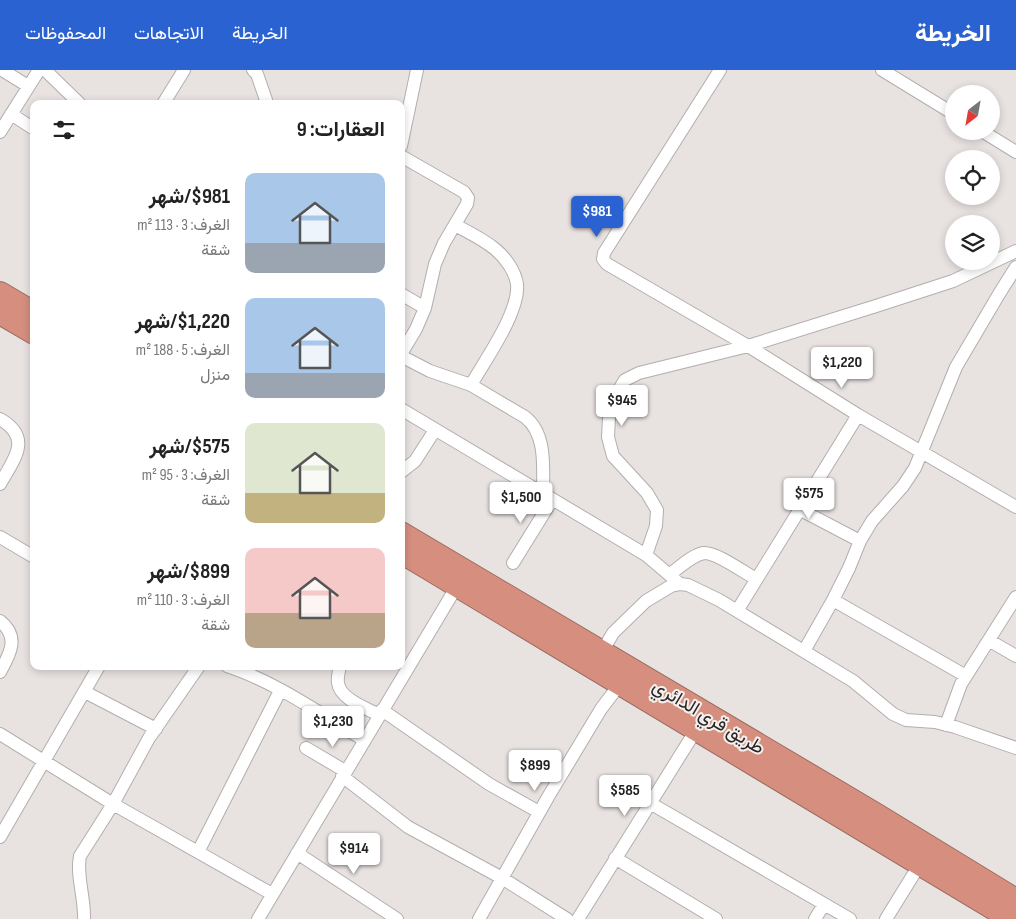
<!DOCTYPE html>
<html lang="ar">
<meta charset="utf-8">
<style>
body{margin:0;font-family:"Sofia Sans Condensed",Vazirmatn,sans-serif;background:#f6f6f6;color:#222;direction:rtl;height:100vh;display:flex;flex-direction:column;font-size:19px;white-space:nowrap}
*{box-sizing:border-box;margin:0}
p{font-size:16px;color:#767676}
.icon{flex:none;width:28px;height:28px;fill:none;stroke:currentColor;stroke-width:2;stroke-linecap:round;stroke-linejoin:round}
.map{position:relative;flex:1;overflow:hidden;direction:ltr}
.side{position:absolute;left:30px;top:30px;width:375px;height:570px;display:flex;flex-direction:column;background:#fff;border-radius:10px;box-shadow:0 2px 8px #0003;direction:rtl}
.side>*{flex:none}
.needle{width:32px;rotate:211deg}
.fabs{position:absolute;left:945px;top:15px;display:grid;gap:10px}
.fabs a{display:grid;place-items:center;width:55px;height:55px;border-radius:50%;background:#fff;box-shadow:0 2px 8px #0003;font-size:25px}
.price{position:absolute;translate:-50% -42px;padding:0 11px;border-radius:5px;background:#fff;color:#222;font-size:16px;line-height:32px;filter:drop-shadow(0 1px 2px #0008)}
.price::after{content:'';position:absolute;left:50%;top:30px;width:15px;height:11px;margin-left:-8px;background:inherit;clip-path:polygon(0 0,100% 0,50% 100%)}
.price.selected{background:#2a63d1;color:#fff}
ul{padding:0;list-style:none}
li{display:flex;align-items:center;gap:15px;height:125px;padding:0 20px}
li span{display:grid;place-items:center;flex:none;width:140px;height:100px;border-radius:10px;color:#555}
li>.icon{margin-inline-start:auto}
span .icon{width:60px;height:60px;fill:#fffc;stroke-width:1}
li b{font-size:21px}
h2{display:flex;justify-content:space-between;align-items:center;height:60px;padding:0 20px;font-size:21px}
header{display:flex;align-items:center;gap:30px;box-sizing:border-box;height:70px;padding:0 25px;background:#2a63d1;color:#fff}
header strong{font-size:24px}
nav{display:flex;gap:28px;margin-inline-start:auto;font-size:18px}
.map>svg:first-child{display:block}
</style>
<header>
<strong>الخريطة</strong>
<nav><a>الخريطة</a><a>الاتجاهات</a><a>المحفوظات</a></nav>
</header>
<div class="map">
<svg width="1016" height="849" viewBox="0 0 1016 849">
<rect width="100%" height="100%" fill="#e8e2e1"/>
<g fill="none" stroke-linecap="round" stroke-linejoin="round">
<!-- street casing -->
<g stroke="#b3aead" stroke-width="14">
<path id="street" d="M 2,0 L 28,16
M 45,0 L 80,34
M 253,0 L 257,4 L 266,30 L 265,34
M 720,0 L 604,183 L 603,189 L 607,194 L 748,276 L 858,345 L 1016,437
M 882,0 L 954,44
M 163,34 L 184,0
M 11,44 L 34,59
M 982,61 L 1016,82
M 0,62 L 39,0
M 401,76 L 417,0
M 401,86 L 464,122 L 468,128 L 467,134 L 444,173 L 435,194 L 425,238 L 416,259 L 401,284
M 455,155 C 468,162 483,169 495,179 C 505,187 515,201 517,214 C 520,242 485,290 471,315
M 401,224 L 425,238
M 401,286 L 430,301 L 471,315 L 525,347 C 547,364 543,398 543,424
M 401,339 L 646,485 L 680,514
M 0,349 C 33,368 14,389 0,414
M 401,402 L 415,391 L 435,360
M 799,439 L 860,471
M 0,467 L 34,487
M 646,485 L 656,456 L 657,440 L 647,423 L 613,386 L 608,367 L 609,348 L 614,328 L 625,310 L 639,303 L 748,276 L 876,236 L 953,211 L 1016,181
M 513,493 L 552,430
M 670,504 C 680,497 692,485 704,483 C 716,482 745,503 756,509
M 833,530 L 966,606
M 737,541 L 858,345
M 0,551 C 20,567 10,584 0,602
M 990,571 L 1016,586
M 804,581 L 833,530 L 849,498 L 860,471 L 872,451 L 903,416 L 915,398 L 956,297 L 999,224 L 1016,197
M 602,582 L 613,563 L 646,531 L 671,516 L 680,514 L 688,515 L 719,530 L 853,611 L 893,644 L 906,650 L 935,652 L 955,657 L 1016,678
M 227,596 C 274,611 322,645 364,670
M 340,596 C 339,601 337,608 338,613 C 340,629 366,638 379,645
M 85,622 L 156,659
M 382,640 L 489,714 L 539,742
M 946,655 L 961,614 L 1016,527
M 0,664 L 113,734 L 272,824
M 306,678 L 345,701
M 342,706 L 408,757 L 502,808 L 567,849
M 650,733 L 850,849
M 0,767 L 99,596
M 198,782 L 280,621
M 297,783 L 397,849
M 615,788 L 716,849
M 84,849 C 85,829 76,805 80,786 L 113,734 L 149,668 L 199,596
M 258,849 L 457,516
M 479,849 L 548,727 L 601,639 L 620,614
M 578,849 L 696,660
M 815,849 L 824,834
M 886,849 L 920,794"/>
</g>
<!-- highway casing -->
<g stroke="#996b5f" stroke-width="24">
<path id="highway" d="M 0,223 L 34,243
M 0,243 L 34,263
M 401,463 L 877,745 L 1016,830
M 401,482 L 1011,849"/>
</g>
<!-- street -->
<use href="#street" stroke="#fff" stroke-width="12"/>
<!-- highway -->
<use href="#highway" stroke="#d68f7e" stroke-width="22"/>
</g>
<g text-anchor="middle" stroke-width="4" stroke-linejoin="round" paint-order="stroke">
<!-- street labels -->
<g font-size="19" fill="#282726" stroke="#f5f0ee">
<text transform="translate(709 646) rotate(31)" y="7">طريق قري الدائري</text>
</g>
</g>
</svg>
<div class="fabs">
<a><svg class="needle" viewBox="-14 -14 28 28"><path d="M0-13l5 13h-10z" fill="#e53935"/><path d="M0 13l5-13h-10z" fill="#767676"/></svg></a>
<a><svg class="icon" aria-label="locate" viewBox="0 0 24 24"><circle cx="12" cy="12" r="6"/><path d="M12 2v4M12 18v4M2 12h4M18 12h4"/></svg></a>
<a><svg class="icon" aria-label="layers" viewBox="0 0 24 24"><path d="M12 4l9 5-9 5-9-5zM3 14l9 5 9-5"/></svg></a>
</div>
<b class="price selected" style="left:597px;top:168px">$981</b>
<b class="price" style="left:842px;top:319px">$1,220</b>
<b class="price" style="left:622px;top:357px">$945</b>
<b class="price" style="left:809px;top:450px">$575</b>
<b class="price" style="left:521px;top:454px">$1,500</b>
<b class="price" style="left:333px;top:678px">$1,230</b>
<b class="price" style="left:535px;top:722px">$899</b>
<b class="price" style="left:625px;top:747px">$585</b>
<b class="price" style="left:354px;top:805px">$914</b>
<section class="side">
<h2>العقارات: 9<svg class="icon" aria-label="filters" viewBox="0 0 24 24"><path d="M4 7h16M4 17h16"/><circle cx="9" cy="7" r="2"/><circle cx="15" cy="17" r="2"/></svg></h2>
<ul>
<li><span style="background:linear-gradient(#a9c7e8 70%,#9aa5b1 0)"><svg class="icon" aria-label="home" viewBox="0 0 24 24"><path d="M3 11l9-7 9 7M6 9v11h12V9"/></svg></span><div><b>$981/شهر</b><p>الغرف: 3 · 113 m²</p><p>شقة</p></div></li>
<li><span style="background:linear-gradient(#a9c7e8 75%,#9aa5b1 0)"><svg class="icon" aria-label="home" viewBox="0 0 24 24"><path d="M3 11l9-7 9 7M6 9v11h12V9"/></svg></span><div><b>$1,220/شهر</b><p>الغرف: 5 · 188 m²</p><p>منزل</p></div></li>
<li><span style="background:linear-gradient(#dfe7d0 70%,#c2b280 0)"><svg class="icon" aria-label="home" viewBox="0 0 24 24"><path d="M3 11l9-7 9 7M6 9v11h12V9"/></svg></span><div><b>$575/شهر</b><p>الغرف: 3 · 95 m²</p><p>شقة</p></div></li>
<li><span style="background:linear-gradient(#f6c9c9 65%,#b9a48a 0)"><svg class="icon" aria-label="home" viewBox="0 0 24 24"><path d="M3 11l9-7 9 7M6 9v11h12V9"/></svg></span><div><b>$899/شهر</b><p>الغرف: 3 · 110 m²</p><p>شقة</p></div></li>
</ul>
</section>
</div>
